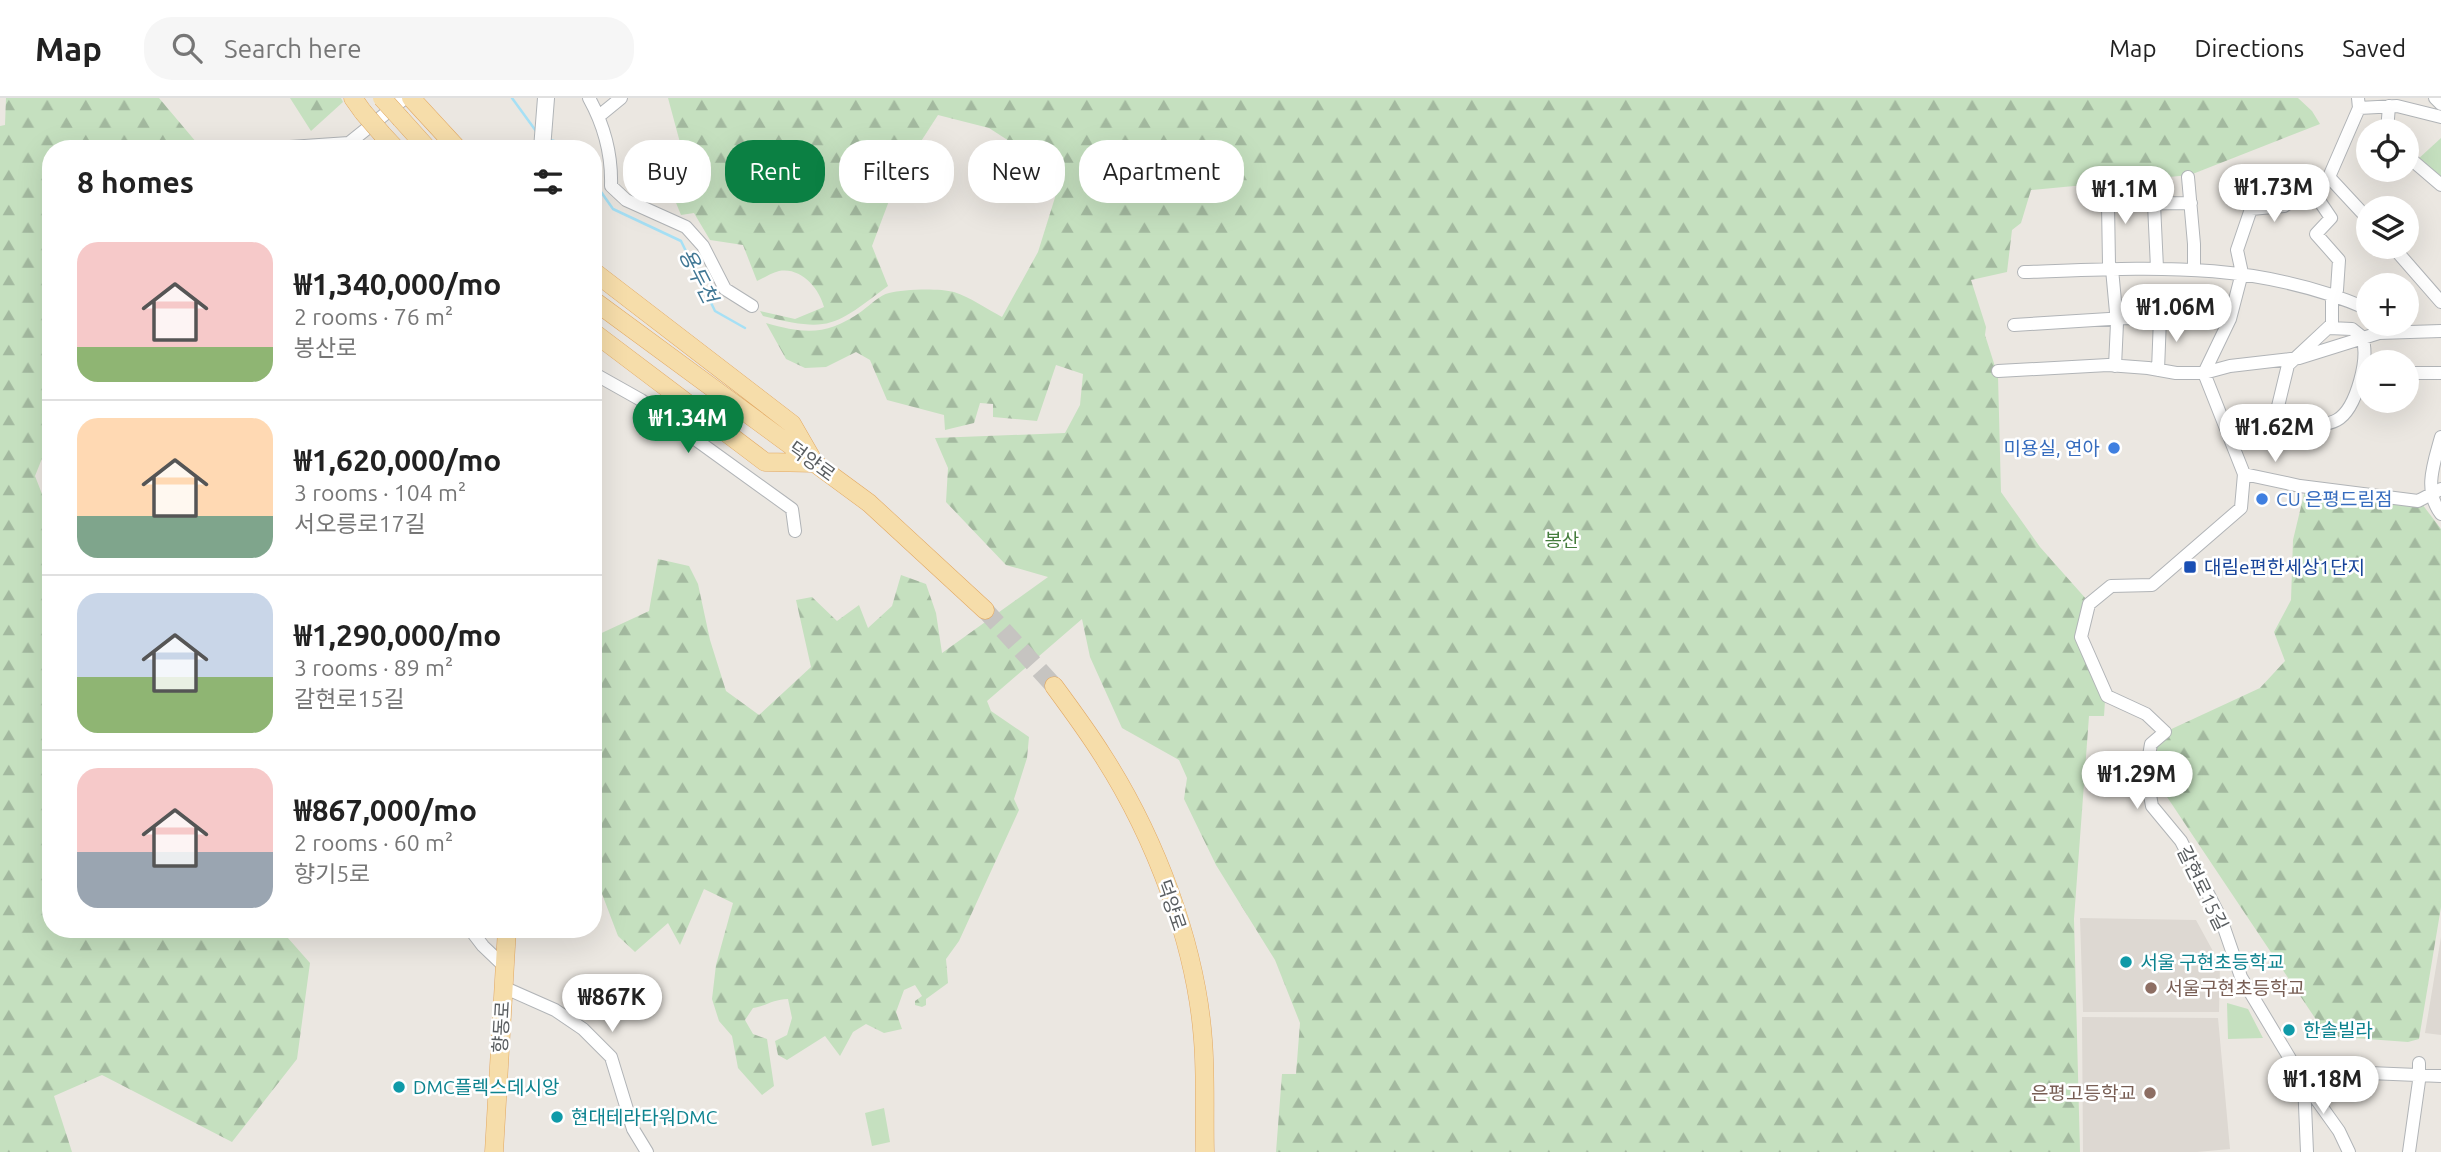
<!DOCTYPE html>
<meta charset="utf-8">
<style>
body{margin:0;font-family:Ubuntu,"Noto Sans KR",sans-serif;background:#f6f6f6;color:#222;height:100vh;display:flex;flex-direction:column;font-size:26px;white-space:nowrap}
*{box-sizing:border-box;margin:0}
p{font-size:23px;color:#767676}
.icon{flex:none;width:38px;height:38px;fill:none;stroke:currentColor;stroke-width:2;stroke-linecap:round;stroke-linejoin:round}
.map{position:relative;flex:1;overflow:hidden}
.side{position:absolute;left:42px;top:42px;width:560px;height:798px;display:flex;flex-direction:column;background:#fff;border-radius:28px;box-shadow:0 7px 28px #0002}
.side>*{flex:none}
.guide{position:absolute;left:623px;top:42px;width:665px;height:63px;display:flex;gap:14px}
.fabs{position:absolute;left:2356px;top:21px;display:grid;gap:14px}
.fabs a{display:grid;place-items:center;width:63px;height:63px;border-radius:50%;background:#fff;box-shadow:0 7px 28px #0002;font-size:35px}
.price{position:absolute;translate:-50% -60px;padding:0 16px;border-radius:24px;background:#fff;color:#222;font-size:23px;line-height:46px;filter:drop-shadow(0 2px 4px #0008)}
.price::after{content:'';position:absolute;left:50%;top:42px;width:21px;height:16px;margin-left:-10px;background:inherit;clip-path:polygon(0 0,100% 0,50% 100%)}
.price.on{background:#0b8043;color:#fff}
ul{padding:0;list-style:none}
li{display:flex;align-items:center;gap:21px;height:175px;padding:0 35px}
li+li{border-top:2px solid #e0e0e0}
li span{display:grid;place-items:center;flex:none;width:196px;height:140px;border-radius:21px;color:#555}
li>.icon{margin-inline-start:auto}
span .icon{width:84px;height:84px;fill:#fffc;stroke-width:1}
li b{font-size:30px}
h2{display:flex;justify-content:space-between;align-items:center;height:84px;padding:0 35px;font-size:30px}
.tag{padding:0 24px;border-radius:28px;background:#fff;box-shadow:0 7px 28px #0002;font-size:24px;line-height:63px}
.tag.on{background:#0b8043;color:#fff}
header{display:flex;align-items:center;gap:42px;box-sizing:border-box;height:98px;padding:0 35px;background:#fff;border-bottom:2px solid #e0e0e0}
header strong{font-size:33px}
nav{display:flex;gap:38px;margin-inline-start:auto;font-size:24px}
.search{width:490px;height:63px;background:#f6f6f6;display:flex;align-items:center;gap:18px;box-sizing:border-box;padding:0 24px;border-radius:28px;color:#767676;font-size:26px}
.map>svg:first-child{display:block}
</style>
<header>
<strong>Map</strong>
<div class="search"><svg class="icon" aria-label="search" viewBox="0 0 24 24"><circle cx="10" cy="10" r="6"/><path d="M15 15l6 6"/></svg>Search here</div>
<nav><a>Map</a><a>Directions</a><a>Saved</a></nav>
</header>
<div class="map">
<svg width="2441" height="1054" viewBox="0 0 2441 1054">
<defs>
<pattern id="forest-firs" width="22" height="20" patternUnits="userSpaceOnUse" patternTransform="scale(1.75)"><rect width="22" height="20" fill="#c5e0bf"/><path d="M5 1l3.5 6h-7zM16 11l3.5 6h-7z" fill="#a3b99f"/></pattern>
</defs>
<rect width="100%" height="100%" fill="#ebe7e1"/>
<!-- education -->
<path fill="#ddd8d2" d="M 2080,820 L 2196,822 L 2220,866 L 2219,914 L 2083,914 Z
M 2441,839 L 2441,937 L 2425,935 Z
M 2082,919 L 2218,920 L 2230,1051 L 2197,1054 L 2083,1054 Z"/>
<!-- green -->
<path fill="#c5e0bf" d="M 2441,40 L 2441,83 L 2417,62 Z
M 2227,905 L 2248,911 L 2263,940 L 2228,941 Z
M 884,1010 L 890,1044 L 872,1048 L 865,1015 Z"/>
<!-- forest -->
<path fill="url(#forest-firs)" d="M 6,0 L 159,0 L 202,51 L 51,51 L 51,338 L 35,378 L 51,419 L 51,831 L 280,831 L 310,865 L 297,961 L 232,1044 L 102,977 L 54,998 L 72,1054 L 0,1054 L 0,28 L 5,27 Z
M 290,0 L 341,0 L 343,4 L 311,33 Z
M 668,0 L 2298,0 L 2312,13 L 2320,26 L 2190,77 L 2031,92 L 2021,125 L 2012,132 L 2007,174 L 1971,182 L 1986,229 L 1985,237 L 1998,278 L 2001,394 L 2040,449 L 2087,502 L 2077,542 L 2105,603 L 2104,618 L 2089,618 L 2074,821 L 2080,1054 L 1276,1054 L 1282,976 L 1296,976 L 1300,925 L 1275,862 L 1216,767 L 1184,701 L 1187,680 L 1179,662 L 1122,630 L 1090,559 L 1082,521 L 987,603 L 991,613 L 1029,639 L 1027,660 L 1014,701 L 1019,712 L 959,843 L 946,861 L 948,885 L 926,901 L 926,907 L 922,909 L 915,907 L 915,903 L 922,898 L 915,887 L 904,892 L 896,914 L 902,931 L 884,935 L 866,926 L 853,934 L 840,958 L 825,938 L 787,962 L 778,957 L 775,943 L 787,937 L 792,920 L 788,901 C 774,901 766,908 753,910 L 745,922 L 753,936 L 767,941 L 774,988 L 762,997 L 738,970 L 732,938 L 719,923 L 712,901 L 716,867 L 733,805 L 704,791 L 680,847 L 668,825 L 635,854 L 618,838 L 599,788 L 593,790 L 593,539 L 649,513 L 658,461 L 689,468 L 698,486 L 710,542 L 726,593 L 759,617 L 811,569 L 796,502 L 812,499 L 837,523 L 859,507 L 868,530 L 892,508 L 901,477 L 926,486 L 936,515 L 942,555 L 1048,479 L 1006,467 L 946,404 L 948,370 L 935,340 L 1065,335 L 1080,307 L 1083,276 L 1056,267 L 1037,323 L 993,319 L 993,306 L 980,305 L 974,325 L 945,332 L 944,317 L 887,302 L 870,262 L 856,254 L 826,269 L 805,270 L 786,261 L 766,225 C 805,236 827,238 862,213 C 870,207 880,197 889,195 C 904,191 939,190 954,194 C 970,199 987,211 1002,219 L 1038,154 L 1062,77 L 989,30 L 938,17 L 898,79 L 872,148 L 888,188 C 834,228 831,235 763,218 L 760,213 L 795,221 L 824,209 C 819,190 801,169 779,173 C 771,175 764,180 757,183 L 743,147 L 710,142 L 694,115 L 681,117 L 672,95 L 682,52 Z
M 2305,392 L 2422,406 L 2441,431 L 2441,809 L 2419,941 L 2408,944 L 2327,938 L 2151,675 L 2156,649 L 2165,634 L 2260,590 L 2285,563 L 2274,534 L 2291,502 L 2293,442 Z"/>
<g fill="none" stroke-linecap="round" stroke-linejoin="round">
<!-- stream -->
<path stroke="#a6e0f5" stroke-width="2.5" d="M 512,0 L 536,33
M 550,42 L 584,51
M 593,73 L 599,91 L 613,111 L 681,143 L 715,213 L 745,230"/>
<!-- primary-tunnel -->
<path stroke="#c6c4c1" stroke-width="18" stroke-dasharray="18 9" stroke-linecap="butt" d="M 985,512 L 1054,588"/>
<!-- street casing -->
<g stroke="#b1b4b7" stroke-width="14">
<path id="street" d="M 589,0 C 604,27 612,57 611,88 L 626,102 L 686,129 L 703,148 L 725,191 L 752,208
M 2435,0 L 2441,6
M 2359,10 L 2397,8 L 2441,19
M 599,18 L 621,0
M 2387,33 L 2389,8
M 275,50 L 349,45 L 405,0
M 2406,57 L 2441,87
M 2188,79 L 2194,146 L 2194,170
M 2329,79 L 2368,121
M 2312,92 L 2331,120 L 2316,136 L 2339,162 L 2337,192 L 2332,200 L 2332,226 L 2288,267 L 2274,325 C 2322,324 2344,340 2360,283 C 2364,269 2367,253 2362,239 L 2352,231 L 2329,230
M 2154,106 L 2157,170
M 2393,149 L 2441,204
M 2024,174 C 2147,170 2252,161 2368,211
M 2014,227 L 2125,220 L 2230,221
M 2115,268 L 2117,225 L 2112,171 L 2109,166 L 2108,106 L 2191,105
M 2158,272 L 2160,220
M 1998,273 L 2108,267 L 2148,270 L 2176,275 L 2204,275 L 2230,268 L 2299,260 L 2379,235 L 2441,233
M 593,275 L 641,302 L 792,411 L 795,433
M 2406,275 L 2441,275
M 2441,339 C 2434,365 2423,392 2441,416
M 2244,376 L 2300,388 L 2418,403 L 2441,391
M 470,831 L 483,848 L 505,869
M 503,889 L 555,912 L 583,931 L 611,959 L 633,1031 L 647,1054
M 2307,1054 L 2304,984 L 2322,973 L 2441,978
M 2349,1054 L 2339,1033 L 2304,984 L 2241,879 L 2221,821 L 2181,743 L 2152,708 L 2146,675 L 2151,646 L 2165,634 L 2146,616 L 2107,598 L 2081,539 L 2089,506 L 2111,488 L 2152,487 L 2241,410 L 2244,376 L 2204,275 L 2230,221 L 2242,175 L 2237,152 L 2251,111 L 2284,108 L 2329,79 L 2359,10 L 2358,0
M 2409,1054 L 2419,983 L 2419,965"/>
</g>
<!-- secondary casing -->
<g stroke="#b0b4b7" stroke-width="18">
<path id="secondary" d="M 542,51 L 546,0"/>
</g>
<!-- primary casing -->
<g stroke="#e2a862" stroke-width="19">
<path id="primary" d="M 353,0 L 363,14
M 411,0 L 458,51
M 401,21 L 428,51
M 382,36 L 396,51
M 593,173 L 792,326 L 811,359
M 593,202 L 869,405 L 985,512
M 593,234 L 765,364 L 815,365
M 1054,588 C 1071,611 1088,634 1103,658 C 1155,739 1196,846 1203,942 C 1206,979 1204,1017 1205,1054
M 494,1054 L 507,831"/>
</g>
<!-- street -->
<use href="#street" stroke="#fff" stroke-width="12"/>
<!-- secondary -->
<use href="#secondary" stroke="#fff" stroke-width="16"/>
<!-- primary -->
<use href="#primary" stroke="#f6ddaa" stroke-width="18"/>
<!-- primary-bridge casing -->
<g stroke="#e2a862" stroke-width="19" stroke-linecap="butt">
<path id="primary-bridge" d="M 382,0 L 401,21
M 363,14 L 382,36"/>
</g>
<!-- primary-bridge -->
<use href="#primary-bridge" stroke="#f6ddaa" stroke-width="18"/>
</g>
<!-- markers -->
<g fill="#3f7fe0" stroke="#fff" stroke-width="2.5">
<circle cx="2114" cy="350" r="7"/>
<circle cx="2262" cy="401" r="7"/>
</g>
<rect fill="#1a4fb4" stroke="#fff" stroke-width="2.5" x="2183" y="462" width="14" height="14" rx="3.5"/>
<g fill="#0f9aa8" stroke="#fff" stroke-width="2.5">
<circle cx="2126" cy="864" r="7"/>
<circle cx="2289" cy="932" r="7"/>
<circle cx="399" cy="989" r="7"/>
<circle cx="557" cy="1019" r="7"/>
</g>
<g fill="#8d6e63" stroke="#fff" stroke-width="2.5">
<circle cx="2151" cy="890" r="7"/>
<circle cx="2150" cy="995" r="7"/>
</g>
<g text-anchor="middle" stroke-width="5" stroke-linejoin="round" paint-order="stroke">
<!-- shop labels -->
<g font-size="19" fill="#366cbe" stroke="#fff" text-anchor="end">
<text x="2100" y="357">미용실, 연아</text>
<text x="2276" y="408" text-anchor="start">CU 은평드림점</text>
</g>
<!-- street labels -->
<g font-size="19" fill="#595d60" stroke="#fff">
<text transform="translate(812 363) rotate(36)" y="7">덕양로</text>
<text transform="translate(2203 790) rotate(64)" y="7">갈현로15길</text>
<text transform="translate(1172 807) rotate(71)" y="7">덕양로</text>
<text transform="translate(501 929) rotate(-87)" y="7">향동로</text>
</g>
<!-- park labels -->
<g font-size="19" fill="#447c3c" stroke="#fff">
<text x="1562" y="449">봉산</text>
</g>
<!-- transit labels -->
<g font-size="19" fill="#164399" stroke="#fff" text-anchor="start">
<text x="2204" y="476">대림e편한세상1단지</text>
</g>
<!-- culture labels -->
<g font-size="19" fill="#0d838f" stroke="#fff" text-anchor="start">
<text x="2140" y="871">서울 구현초등학교</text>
<text x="2303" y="939">한솔빌라</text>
<text x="413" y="996">DMC플렉스데시앙</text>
<text x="571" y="1026">현대테라타워DMC</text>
</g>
<!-- education labels -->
<g font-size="19" fill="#785e54" stroke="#fff" text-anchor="start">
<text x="2165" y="897">서울구현초등학교</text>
<text x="2136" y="1002" text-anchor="end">은평고등학교</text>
</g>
<!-- water labels -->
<g font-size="21" font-style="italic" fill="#407794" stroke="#fff">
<text transform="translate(698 178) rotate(63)" y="7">용두천</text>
</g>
</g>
</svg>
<div class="fabs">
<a><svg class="icon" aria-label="locate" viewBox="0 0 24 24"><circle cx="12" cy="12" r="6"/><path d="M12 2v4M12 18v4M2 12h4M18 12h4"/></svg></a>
<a><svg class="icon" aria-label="layers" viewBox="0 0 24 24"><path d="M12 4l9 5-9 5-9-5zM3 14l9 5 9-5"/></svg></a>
<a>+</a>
<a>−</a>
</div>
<b class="price" style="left:2274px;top:126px">₩1.73M</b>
<b class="price" style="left:2125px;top:128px">₩1.1M</b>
<b class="price" style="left:2176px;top:246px">₩1.06M</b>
<b class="price on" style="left:688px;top:357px">₩1.34M</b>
<b class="price" style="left:2275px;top:366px">₩1.62M</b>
<b class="price" style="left:2137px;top:713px">₩1.29M</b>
<b class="price" style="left:612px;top:936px">₩867K</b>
<b class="price" style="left:2323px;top:1018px">₩1.18M</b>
<div class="guide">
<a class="tag">Buy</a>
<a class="tag on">Rent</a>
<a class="tag">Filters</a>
<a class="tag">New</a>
<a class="tag">Apartment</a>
</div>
<section class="side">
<h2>8 homes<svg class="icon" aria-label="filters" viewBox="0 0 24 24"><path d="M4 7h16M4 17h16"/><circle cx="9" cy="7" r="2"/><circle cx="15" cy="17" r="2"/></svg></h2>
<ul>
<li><span style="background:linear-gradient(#f6c9c9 75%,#8fb573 0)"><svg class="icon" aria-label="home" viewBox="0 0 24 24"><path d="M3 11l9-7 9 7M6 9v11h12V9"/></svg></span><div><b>₩1,340,000/mo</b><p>2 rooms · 76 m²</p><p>봉산로</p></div></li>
<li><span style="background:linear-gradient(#ffd9b3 70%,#7fa58c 0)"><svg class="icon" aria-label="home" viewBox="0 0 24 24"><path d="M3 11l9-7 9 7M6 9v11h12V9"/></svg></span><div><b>₩1,620,000/mo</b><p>3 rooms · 104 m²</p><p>서오릉로17길</p></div></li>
<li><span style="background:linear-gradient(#c9d6e8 60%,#8fb573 0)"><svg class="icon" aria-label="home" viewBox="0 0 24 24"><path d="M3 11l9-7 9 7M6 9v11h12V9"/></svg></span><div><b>₩1,290,000/mo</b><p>3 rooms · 89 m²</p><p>갈현로15길</p></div></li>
<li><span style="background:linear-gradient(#f6c9c9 60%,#9aa5b1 0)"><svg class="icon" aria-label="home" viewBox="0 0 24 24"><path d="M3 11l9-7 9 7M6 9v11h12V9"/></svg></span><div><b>₩867,000/mo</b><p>2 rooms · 60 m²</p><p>향기5로</p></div></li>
</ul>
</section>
</div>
